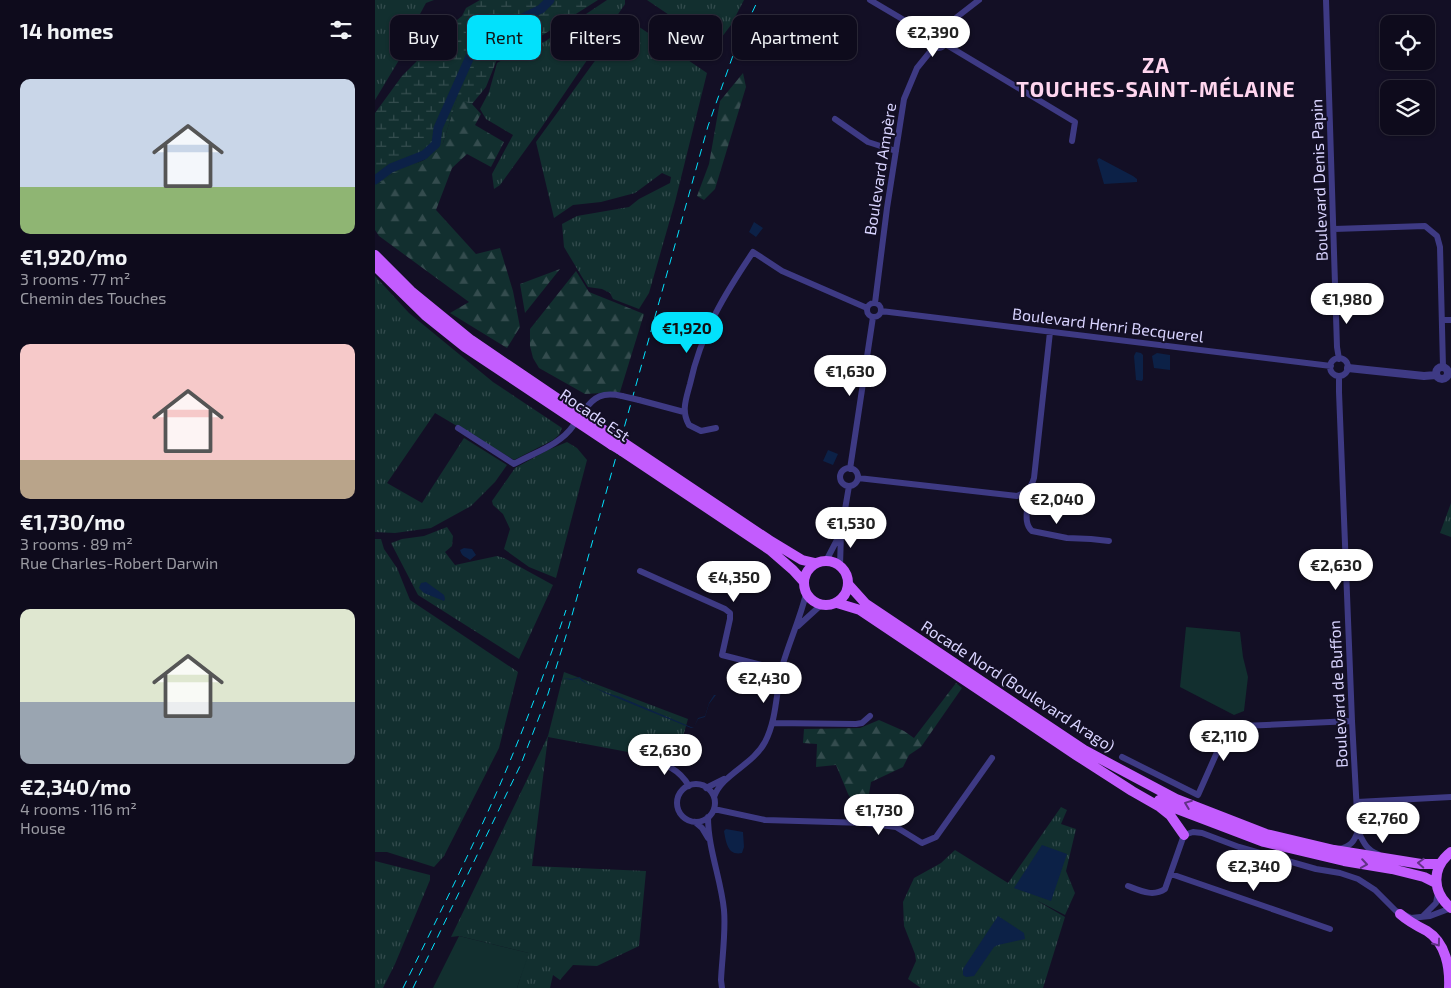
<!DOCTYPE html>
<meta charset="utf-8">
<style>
body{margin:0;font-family:"Exo 2",sans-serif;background:#171425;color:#f1f3f6;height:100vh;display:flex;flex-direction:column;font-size:19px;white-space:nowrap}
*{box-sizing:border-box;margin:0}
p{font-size:16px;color:#9b9ba3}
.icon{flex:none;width:28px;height:28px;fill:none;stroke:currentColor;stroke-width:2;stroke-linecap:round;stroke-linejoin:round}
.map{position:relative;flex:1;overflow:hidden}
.panel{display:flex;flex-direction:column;background:#0e0b1c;width:375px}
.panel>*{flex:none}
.hud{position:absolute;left:15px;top:15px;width:475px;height:45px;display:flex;gap:10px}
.buttons{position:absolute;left:1005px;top:15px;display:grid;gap:10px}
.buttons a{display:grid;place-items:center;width:55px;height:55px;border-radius:10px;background:#0e0b1c;box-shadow:0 1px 4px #0004,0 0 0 1px #2e2b3b;font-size:25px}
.price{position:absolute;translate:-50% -42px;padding:0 11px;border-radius:18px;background:#fff;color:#222;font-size:16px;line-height:32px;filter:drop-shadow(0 1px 2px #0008)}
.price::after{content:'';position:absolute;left:50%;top:30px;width:15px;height:11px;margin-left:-8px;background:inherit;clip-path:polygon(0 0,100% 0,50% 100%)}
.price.active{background:#02e1fc;color:#111}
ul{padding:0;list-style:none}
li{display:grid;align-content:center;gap:10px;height:265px;padding:0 20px}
li span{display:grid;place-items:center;height:155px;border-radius:10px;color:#555}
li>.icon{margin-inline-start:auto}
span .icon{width:90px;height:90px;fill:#fffc;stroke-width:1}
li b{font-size:21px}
h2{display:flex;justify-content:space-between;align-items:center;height:60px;padding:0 20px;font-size:21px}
.chip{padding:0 18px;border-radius:10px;background:#0e0b1c;box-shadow:0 1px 4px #0004,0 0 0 1px #2e2b3b;font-size:18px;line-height:45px}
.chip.active{background:#02e1fc;color:#111}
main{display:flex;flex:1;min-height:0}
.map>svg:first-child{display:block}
</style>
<main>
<section class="panel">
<h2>14 homes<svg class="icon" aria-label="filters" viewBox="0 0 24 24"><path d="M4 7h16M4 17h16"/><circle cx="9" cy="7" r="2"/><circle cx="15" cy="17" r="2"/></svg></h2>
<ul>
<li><span style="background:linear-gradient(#c9d6e8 70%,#8fb573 0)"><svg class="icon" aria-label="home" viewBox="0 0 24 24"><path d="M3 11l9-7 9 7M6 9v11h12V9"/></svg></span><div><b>€1,920/mo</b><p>3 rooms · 77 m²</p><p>Chemin des Touches</p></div></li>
<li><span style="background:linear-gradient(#f6c9c9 75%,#b9a48a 0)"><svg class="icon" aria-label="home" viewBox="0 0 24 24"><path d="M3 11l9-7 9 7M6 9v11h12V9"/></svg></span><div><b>€1,730/mo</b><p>3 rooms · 89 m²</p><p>Rue Charles-Robert Darwin</p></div></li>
<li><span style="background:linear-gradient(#dfe7d0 60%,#9aa5b1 0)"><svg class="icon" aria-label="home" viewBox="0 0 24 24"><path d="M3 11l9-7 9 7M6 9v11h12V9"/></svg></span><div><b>€2,340/mo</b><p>4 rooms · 116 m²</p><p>House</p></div></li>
</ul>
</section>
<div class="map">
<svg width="1076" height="988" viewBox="0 0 1076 988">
<defs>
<pattern id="grass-tufts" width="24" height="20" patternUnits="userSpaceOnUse" patternTransform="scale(1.25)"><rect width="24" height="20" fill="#122f2f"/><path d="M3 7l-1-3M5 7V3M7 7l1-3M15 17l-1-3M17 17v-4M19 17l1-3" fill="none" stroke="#344c4e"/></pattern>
<pattern id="forest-firs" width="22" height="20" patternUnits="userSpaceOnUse" patternTransform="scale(1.25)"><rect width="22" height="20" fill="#122f2f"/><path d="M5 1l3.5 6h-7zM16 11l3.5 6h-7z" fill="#344c4e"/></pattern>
<pattern id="wetland-marsh" width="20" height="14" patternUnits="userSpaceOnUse" patternTransform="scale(1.25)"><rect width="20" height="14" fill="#122f2f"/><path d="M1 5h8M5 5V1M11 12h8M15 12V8" fill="none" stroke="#344c4e"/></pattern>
</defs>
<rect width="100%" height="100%" fill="#130f25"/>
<!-- grass -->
<path fill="url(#grass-tufts)" d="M 0,0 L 59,0 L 51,3 L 45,14 L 56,18 L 27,55 L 0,100 Z
M 232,0 L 250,0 L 250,4 L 164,131 L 125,185 L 119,189 L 117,174 L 138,135 L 111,119 L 105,109 L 114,92 L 122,63 L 145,50 L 169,42 Z
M 272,0 L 369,0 L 356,25 L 340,46 Z
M 251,18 L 332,73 L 300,202 L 274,293 L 264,309 L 238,299 L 235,293 L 227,289 L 213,287 L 189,247 L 187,224 L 202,216 L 254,207 L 264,199 L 295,183 L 296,177 L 287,173 L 260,193 L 226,202 L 198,205 L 179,218 L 161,142 Z
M 0,276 L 34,313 L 118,382 L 187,428 L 184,435 L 178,440 L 139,460 L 60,413 L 12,483 L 47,503 L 89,438 L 132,465 L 120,482 L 96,506 L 56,528 L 20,533 L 0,532 Z
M 192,442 L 202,448 L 212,460 L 181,578 L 154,567 L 129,549 L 135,529 L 128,514 L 118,505 L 117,501 L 140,468 L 173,450 Z
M 1076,503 L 1076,537 L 1065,533 Z
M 72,527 L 78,536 L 77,546 L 70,552 L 80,565 L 122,556 L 129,558 L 178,585 L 144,659 L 43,595 L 16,543 L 27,539 L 49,536 Z
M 0,539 L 6,539 L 9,549 L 22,568 L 35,600 L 143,672 L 124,748 L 69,856 L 59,867 L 12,852 L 0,852 Z
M 189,672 L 313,719 L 301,761 L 173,737 L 157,866 L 271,871 L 264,946 L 222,966 L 198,965 L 185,980 L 178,975 L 175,988 L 142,988 L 153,953 L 84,936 L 76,937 L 173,736 Z
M 686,807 L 692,810 L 686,824 L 701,829 L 691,871 L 700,893 L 690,915 L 661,900 L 690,917 L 668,988 L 546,988 L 533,979 L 541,961 L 540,954 L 529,926 L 528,902 L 539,878 L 566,863 L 580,850 L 633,883 Z
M 0,861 L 55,875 L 55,880 L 20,964 L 8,988 L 0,988 Z"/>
<!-- forest -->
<path fill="url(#forest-firs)" d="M 368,73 L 371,87 L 340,189 L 329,200 L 322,196 L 334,164 L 345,101 Z
M 82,98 L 97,104 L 106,114 L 100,125 L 129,142 L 116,167 L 92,154 L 77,168 L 61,210 L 101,254 L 125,248 L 138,291 L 145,327 L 132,348 L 75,313 L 94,302 L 4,236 L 0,230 L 0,180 L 3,184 L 17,174 L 49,160 L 68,143 Z
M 185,269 L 150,313 L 145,284 Z
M 201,271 L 214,292 L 269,314 L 245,392 L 210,394 L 164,368 L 158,358 L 155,346 L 155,329 Z
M 581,683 L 587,688 L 546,747 L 534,755 L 528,767 L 496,782 L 490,818 L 480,818 L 478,802 L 473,794 L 461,765 L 441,767 L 442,744 L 428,743 L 429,729 L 485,728 L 504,720 L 529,731 L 539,738 Z"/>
<!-- wetland -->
<path fill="url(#wetland-marsh)" d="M 105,0 L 223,0 L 163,38 L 153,41 L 123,57 L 111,87 L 97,104 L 82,99 L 68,143 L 63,151 L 32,169 L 17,174 L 3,185 L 0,180 L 0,113 L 27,76 L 58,45 L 67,32 L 87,16 L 91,8 Z"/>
<!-- green -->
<path fill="#122f2f" d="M 811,627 L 865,632 L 868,657 L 873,677 L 869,711 L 859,715 L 805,687 Z
M 84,936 L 154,953 L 142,988 L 58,988 Z"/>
<!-- water -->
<path fill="#0c2147" d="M 724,158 L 758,176 L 762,179 L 762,182 L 729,184 L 722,160 Z
M 379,222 L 388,228 L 381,237 L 374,232 Z
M 761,352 L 766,353 L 768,355 L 768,379 L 767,381 L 761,380 L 759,356 Z
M 782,353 L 795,355 L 795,370 L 779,368 L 777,356 Z
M 453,450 L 463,454 L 458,465 L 448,461 Z
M 89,548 L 97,549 L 101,555 L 95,560 C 90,556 87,557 85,550 Z
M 51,582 L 69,595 L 70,599 L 69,601 L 49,593 L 44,588 L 46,583 Z
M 205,677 C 210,685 234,694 245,697 L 316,727 L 319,727 L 323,718 L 330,716 L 334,703 L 339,695 L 341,695 L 334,704 L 330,717 L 323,719 L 319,727 L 316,728 L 230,693 L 207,681 L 204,678 L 196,680 L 188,678 L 197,679 Z
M 351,829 L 368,832 L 369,847 L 367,853 C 353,856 351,843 349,831 Z
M 667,845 L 692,854 L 676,901 L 639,888 Z
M 623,916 L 649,933 L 650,939 L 623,945 L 619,947 L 599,976 L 591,977 L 588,975 L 588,969 Z"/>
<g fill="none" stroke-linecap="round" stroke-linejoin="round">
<!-- river -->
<path stroke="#0c2147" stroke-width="9" d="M 0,180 L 16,168 L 49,155 L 61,144 L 63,128 L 98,50 L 109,37 L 166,9 L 175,0"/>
<!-- minor -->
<path stroke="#3e3a84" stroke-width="6" d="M 495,0 L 556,36
M 951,0 L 962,347 L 964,359
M555 40a8 8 0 1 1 16 0a8 8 0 1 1-16 0Z
M 567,34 L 582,17 L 604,0
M 570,44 L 700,122 L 697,141
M 460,119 L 493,142 L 521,151
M 959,229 L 1050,226 L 1062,236 L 1065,247 L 1068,367
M492 310a7 7 0 1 1 14 0a7 7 0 1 1-14 0Z
M 500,303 L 512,208 L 529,99 L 542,68 L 559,47
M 506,311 L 956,366
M 1067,320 L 1076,320
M955 367a9 9 0 1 1 18 0a9 9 0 1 1-18 0Z
M 964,376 L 964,392 L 977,721 L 983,831 C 988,841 991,850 1003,854
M 264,400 L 309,412
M 209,411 C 219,396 228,392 247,396
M 83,428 L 139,464 C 158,453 185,445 198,426
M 341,428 L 326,431 L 314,425 C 306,411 311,399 315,384 C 326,333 349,295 378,252 L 407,271 L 492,308
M465 477a9 9 0 1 1 18 0a9 9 0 1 1-18 0Z
M 475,469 L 498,317
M 483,478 L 642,496 C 652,492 656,488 659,478 L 675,332
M 651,492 C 656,504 646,521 657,531 L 692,538 L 716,539 L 734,541
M 451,561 L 464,536
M 465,566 L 466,533 L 474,486
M 265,571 L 350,609 L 355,613 L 355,619 L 347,655 L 406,670
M 423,626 L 446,605
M 397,723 L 481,724 L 487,723 L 495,716
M 747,757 L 823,795 L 847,741 L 858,729 L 867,726 L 977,721
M 273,760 C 291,764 304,769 314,786
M302 803a19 19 0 1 1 38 0a19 19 0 1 1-38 0Z
M 331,788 L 349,779
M 339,797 C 347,774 378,765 390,742 C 402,719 401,691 407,667 C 414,642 425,619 431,594
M 982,802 L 1076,797
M 339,809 L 390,820 L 490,823 L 521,827 L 547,843 L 561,837 L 617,758
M 333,817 C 333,849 346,879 349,910 C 351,932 347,958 346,980 L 347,988
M 320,822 L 327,828 L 333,838
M 964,849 C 976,846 979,842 983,831
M 796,874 L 955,929
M 753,886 C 766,891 778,897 790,889 L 809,835 L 818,832 L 827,833 L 864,847 L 941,869 L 965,873 L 983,879 L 1000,890 L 1021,911 L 1036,918 L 1055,916 L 1076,908
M 1048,916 L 1061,903 L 1063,893"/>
<!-- tertiary -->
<path stroke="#3e3a84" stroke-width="8" d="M1061 373a6 6 0 1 1 12 0a6 6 0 1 1-12 0Z
M 973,368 L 1049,376 L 1061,375"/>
<!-- primary -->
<path stroke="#c35cfe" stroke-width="10" d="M 0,255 L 36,291 L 96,340 L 239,437
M 0,266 L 50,315 L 90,347 L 237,445
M 249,443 L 394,540 L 427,560 L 440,563
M 247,451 L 395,550 L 418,570 L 428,581
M429 583a22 22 0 1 1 44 0a22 22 0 1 1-44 0Z
M 473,584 L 491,604 L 709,750 L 801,799 L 891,834 L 959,850 L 1046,864 L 1065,864
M 462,603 L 485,610 L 701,755 L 757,791 L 785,807 L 795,815 L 809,835
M 784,800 L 797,807 L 889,842 L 969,861 L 1017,869 L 1049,877 L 1061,883
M 1076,852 C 1056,868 1057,892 1076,908
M 1025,914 C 1034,922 1042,926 1052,931 C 1071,943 1075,968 1074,988"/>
<!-- rail -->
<path stroke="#02e1fc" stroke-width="1" stroke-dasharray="8 6" stroke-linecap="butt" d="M 28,988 C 61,921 94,855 124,787 C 149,729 171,670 191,610
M 38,988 L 146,764 L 173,694 L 194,626 L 333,126 L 361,47 L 383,0"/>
<!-- minor-bridge -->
<path stroke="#3e3a84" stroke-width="6" d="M 247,396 L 264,400"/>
<!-- primary-bridge -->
<path stroke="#c35cfe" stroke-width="10" d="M 239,437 L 249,443
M 237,445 L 247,451"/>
</g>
<!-- one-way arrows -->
<defs><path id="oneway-chevron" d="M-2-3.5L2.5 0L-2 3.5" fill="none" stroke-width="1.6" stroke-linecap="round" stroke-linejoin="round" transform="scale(1.25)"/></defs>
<g stroke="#623287">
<use href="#oneway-chevron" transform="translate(813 804) rotate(-159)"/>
<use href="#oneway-chevron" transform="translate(1046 863) rotate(-177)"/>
<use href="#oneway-chevron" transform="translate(989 864) rotate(9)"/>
<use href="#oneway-chevron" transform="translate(1062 943) rotate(54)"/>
</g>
<g text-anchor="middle" stroke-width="4" stroke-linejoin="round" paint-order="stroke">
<!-- street labels -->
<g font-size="16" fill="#d9d4ff" stroke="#130f25">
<text transform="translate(505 169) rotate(-81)" y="6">Boulevard Ampère</text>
<text transform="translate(944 180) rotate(-92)" y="6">Boulevard Denis Papin</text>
<text transform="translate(733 325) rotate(7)" y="6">Boulevard Henri Becquerel</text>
<text transform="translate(220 415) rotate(34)" y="6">Rocade Est</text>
<text transform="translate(643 686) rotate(33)" y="6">Rocade Nord (Boulevard Arago)</text>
<text transform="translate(963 694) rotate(-93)" y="6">Boulevard de Buffon</text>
</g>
<!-- district labels -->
<g font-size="21" font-weight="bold" letter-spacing="1" fill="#ffd6ef" stroke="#130f25">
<text x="781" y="73">ZA<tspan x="781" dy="24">TOUCHES-SAINT-MÉLAINE</tspan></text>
</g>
</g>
</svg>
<div class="buttons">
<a><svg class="icon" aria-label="locate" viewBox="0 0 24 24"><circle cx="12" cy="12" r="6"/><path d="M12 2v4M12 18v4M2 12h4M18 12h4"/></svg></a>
<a><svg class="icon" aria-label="layers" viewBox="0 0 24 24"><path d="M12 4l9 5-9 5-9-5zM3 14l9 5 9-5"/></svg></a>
</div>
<b class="price" style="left:558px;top:58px">€2,390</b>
<b class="price" style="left:972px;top:325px">€1,980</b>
<b class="price active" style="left:312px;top:354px">€1,920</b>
<b class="price" style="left:475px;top:397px">€1,630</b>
<b class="price" style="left:682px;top:525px">€2,040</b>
<b class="price" style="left:476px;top:549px">€1,530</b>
<b class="price" style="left:961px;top:591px">€2,630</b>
<b class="price" style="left:359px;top:603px">€4,350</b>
<b class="price" style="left:389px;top:704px">€2,430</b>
<b class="price" style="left:849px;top:762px">€2,110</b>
<b class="price" style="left:290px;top:776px">€2,630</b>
<b class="price" style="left:504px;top:836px">€1,730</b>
<b class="price" style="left:1008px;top:844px">€2,760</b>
<b class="price" style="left:879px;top:892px">€2,340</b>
<div class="hud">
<a class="chip">Buy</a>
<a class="chip active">Rent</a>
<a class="chip">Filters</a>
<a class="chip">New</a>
<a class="chip">Apartment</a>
</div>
</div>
</main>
